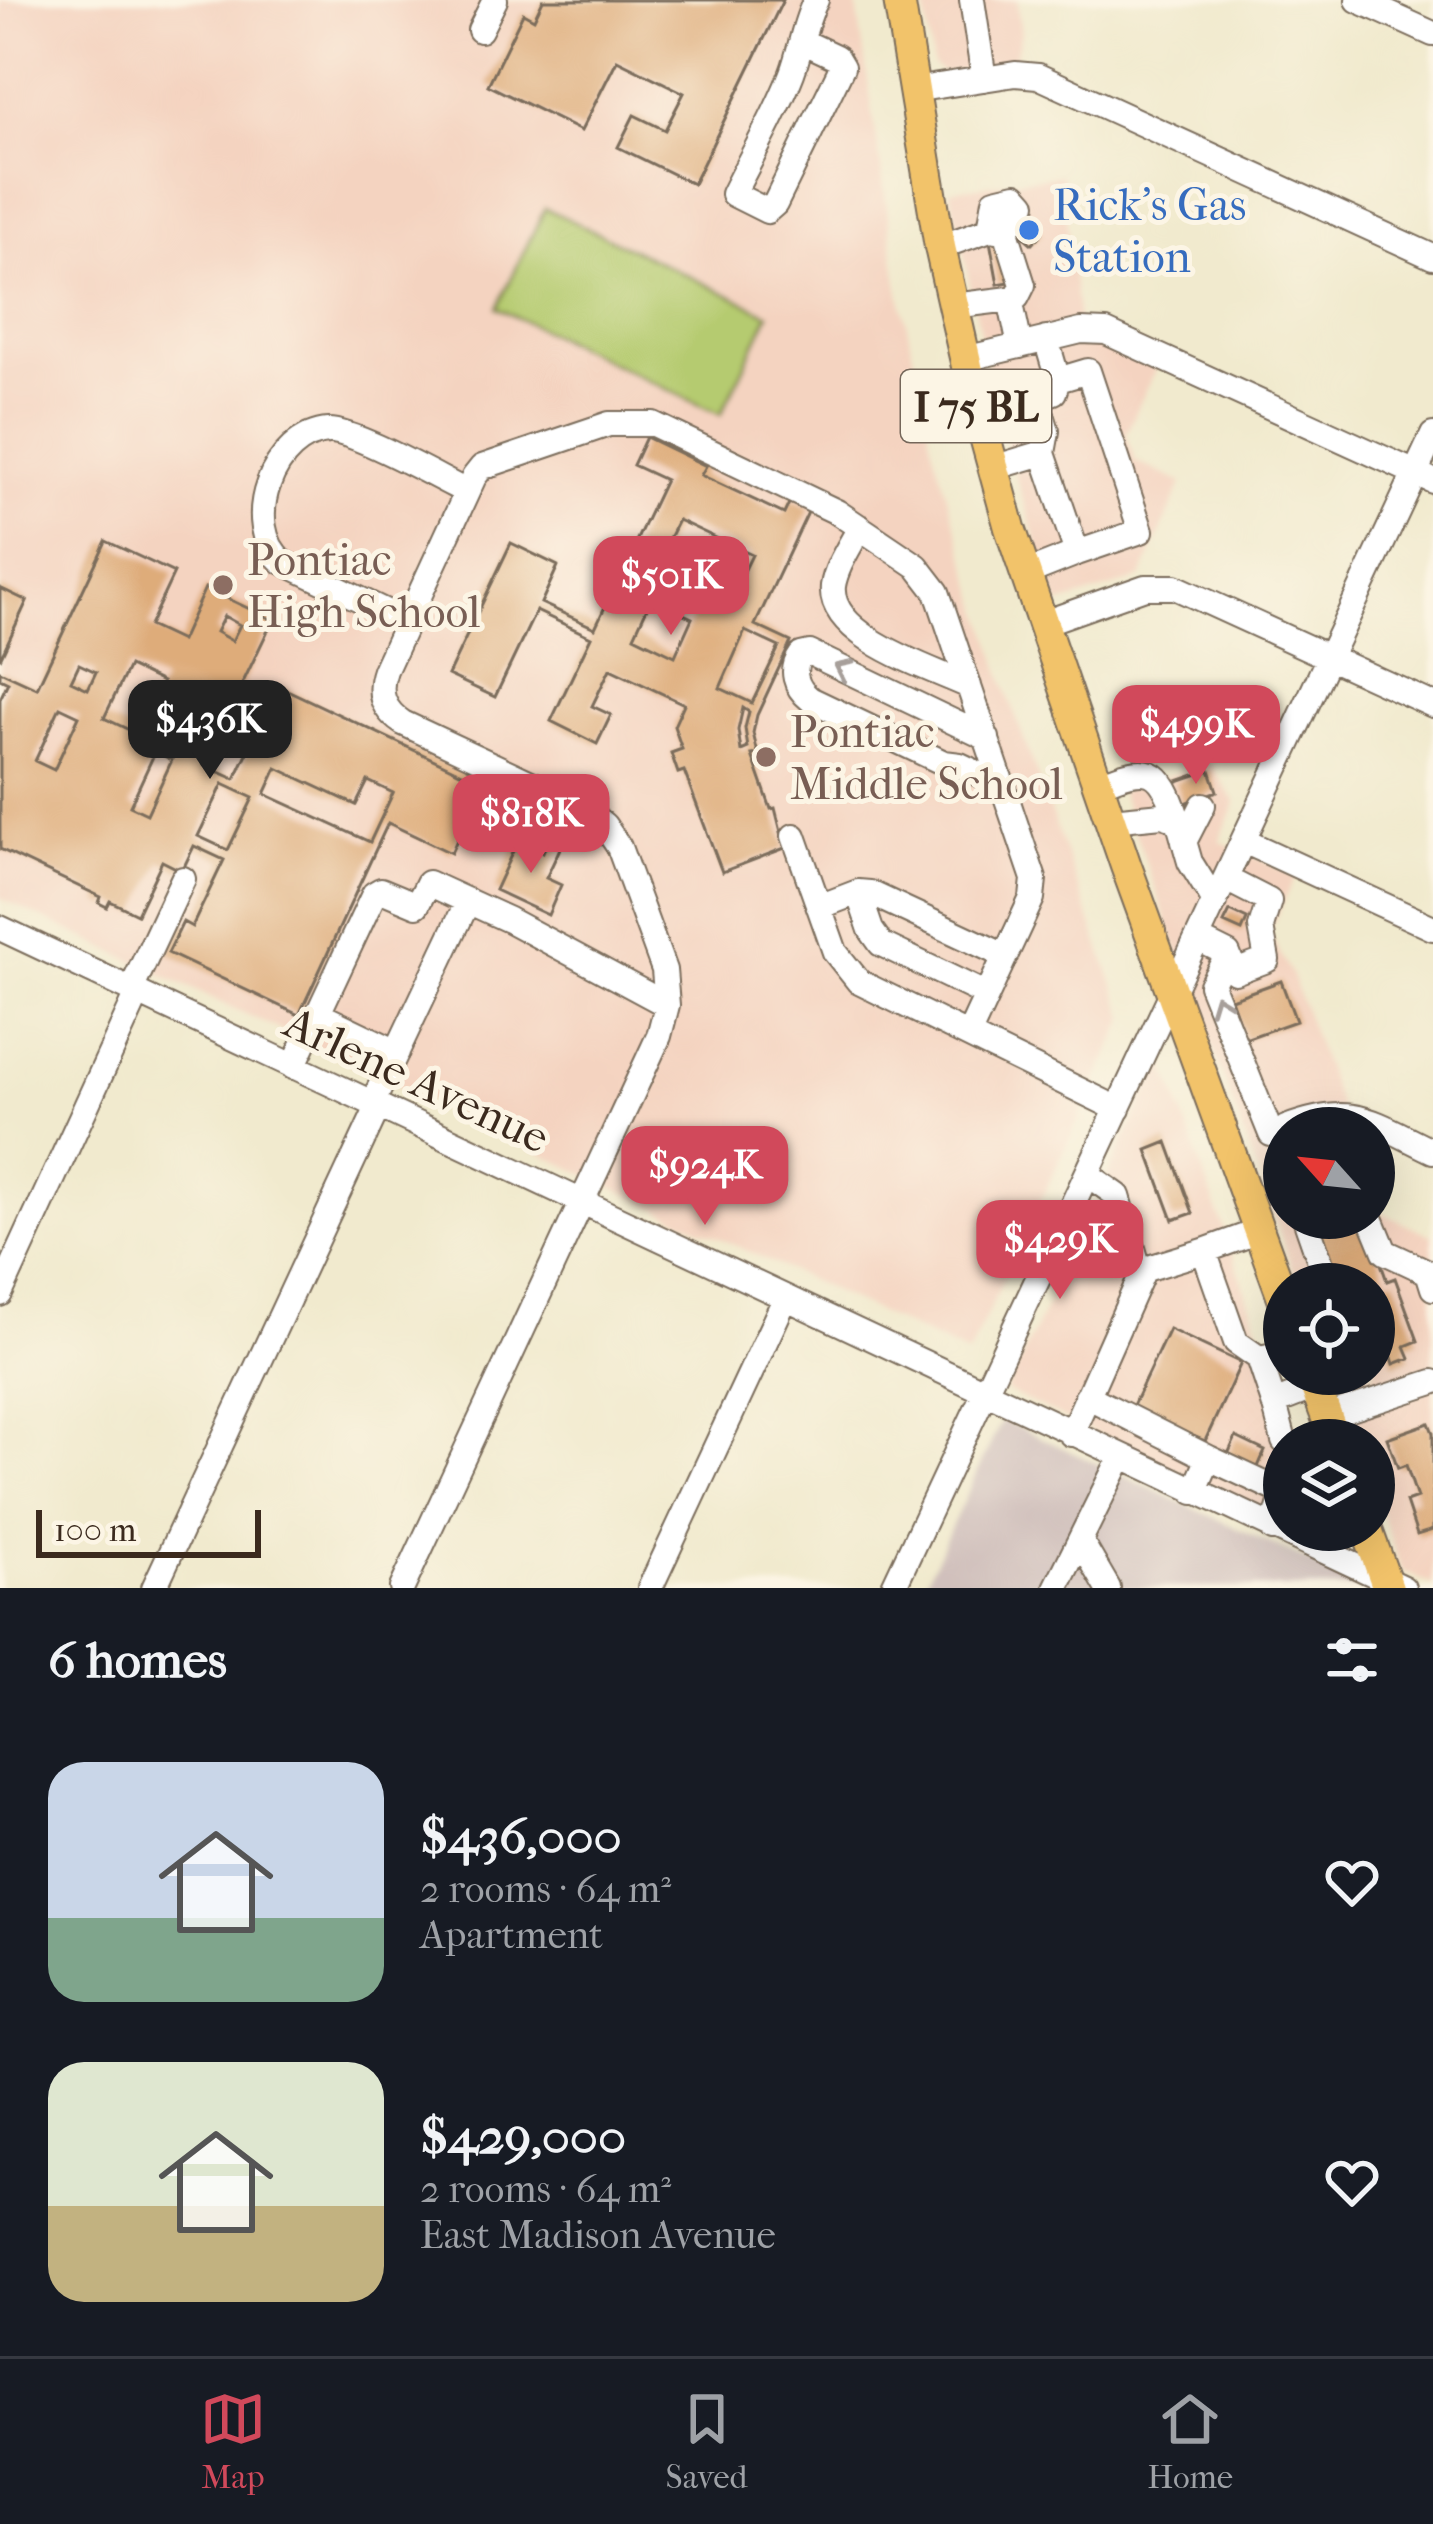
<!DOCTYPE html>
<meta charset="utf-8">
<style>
body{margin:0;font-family:"IM FELL French Canon",serif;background:#20242c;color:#f1f3f6;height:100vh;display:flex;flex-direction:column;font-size:45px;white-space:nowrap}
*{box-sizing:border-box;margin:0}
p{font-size:39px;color:#9ea1a6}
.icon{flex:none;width:66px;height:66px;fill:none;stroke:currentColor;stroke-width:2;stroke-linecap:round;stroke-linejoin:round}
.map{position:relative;height:1588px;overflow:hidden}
.details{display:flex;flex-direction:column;background:#171b24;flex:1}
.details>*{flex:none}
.needle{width:78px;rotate:297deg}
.buttons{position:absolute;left:1263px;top:1107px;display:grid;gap:24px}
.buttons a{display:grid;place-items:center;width:132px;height:132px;border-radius:50%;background:#171b24;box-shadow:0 12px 48px #0002;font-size:60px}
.scale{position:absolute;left:36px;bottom:30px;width:225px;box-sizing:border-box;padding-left:12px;border:6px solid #3b2a1e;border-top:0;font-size:33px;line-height:42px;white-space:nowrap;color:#3b2a1e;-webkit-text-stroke:9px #fcf5e5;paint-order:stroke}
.price{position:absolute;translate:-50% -102px;padding:0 27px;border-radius:24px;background:#d1495b;color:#fff;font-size:39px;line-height:78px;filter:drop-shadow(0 3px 6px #0008)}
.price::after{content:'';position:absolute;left:50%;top:72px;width:36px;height:27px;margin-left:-18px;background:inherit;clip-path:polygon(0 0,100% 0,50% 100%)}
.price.current{background:#222;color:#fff}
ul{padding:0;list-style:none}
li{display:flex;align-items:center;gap:36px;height:300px;padding:0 48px}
li span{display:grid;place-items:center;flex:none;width:336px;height:240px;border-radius:36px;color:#555}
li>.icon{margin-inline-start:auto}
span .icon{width:144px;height:144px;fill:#fffc;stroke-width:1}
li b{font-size:51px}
h2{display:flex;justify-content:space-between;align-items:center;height:144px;padding:0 48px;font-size:51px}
.menu{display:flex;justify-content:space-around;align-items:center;height:168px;border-top:3px solid #363941;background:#171b24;font-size:33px;color:#9ea1a6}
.menu a{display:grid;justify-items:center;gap:6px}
.menu .current{color:#d1495b}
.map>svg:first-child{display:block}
</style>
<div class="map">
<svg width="1433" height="1588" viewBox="0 0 1433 1588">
<rect width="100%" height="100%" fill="#fcf5e5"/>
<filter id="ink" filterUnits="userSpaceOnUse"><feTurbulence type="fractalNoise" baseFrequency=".00833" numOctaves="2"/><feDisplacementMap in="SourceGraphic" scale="24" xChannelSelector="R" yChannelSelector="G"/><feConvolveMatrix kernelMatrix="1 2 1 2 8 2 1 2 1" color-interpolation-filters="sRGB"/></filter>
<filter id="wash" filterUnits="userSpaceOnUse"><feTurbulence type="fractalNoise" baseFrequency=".004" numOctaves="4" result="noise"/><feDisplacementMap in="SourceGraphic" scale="48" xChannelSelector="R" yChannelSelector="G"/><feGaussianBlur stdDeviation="2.7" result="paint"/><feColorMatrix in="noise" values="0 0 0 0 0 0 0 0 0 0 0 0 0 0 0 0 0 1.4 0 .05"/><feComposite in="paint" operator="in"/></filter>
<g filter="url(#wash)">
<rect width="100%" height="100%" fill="#f1eace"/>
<!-- built -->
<path fill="#f4d3c0" d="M 0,0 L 856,0 L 898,283 L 934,453 L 1010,701 L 1126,1018 L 968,1355 L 0,898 Z
M 924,0 L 1017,0 L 1021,33 L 1013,64 L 943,73 L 933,65 Z
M 1061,175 L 1078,321 L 1159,361 L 1126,434 L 1135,461 L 1182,483 L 1141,578 L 1058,605 L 1017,481 L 991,383 L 950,190 Z
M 1210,763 L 1236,803 L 1219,841 L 1296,876 L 1269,932 L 1292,976 L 1347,1128 L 1284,1128 L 1284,1218 L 1374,1218 L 1374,1204 L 1376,1210 L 1433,1236 L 1433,1585 L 1402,1571 L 1374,1493 L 1374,1440 L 1355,1440 L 1331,1374 L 1374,1374 L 1374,1284 L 1298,1284 L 1120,791 Z
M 1163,1059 L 1299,1440 L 1284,1440 L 1284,1521 L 1006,1391 Z"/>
<!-- industrial -->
<path fill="#d0c0bc" d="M 1002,1420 L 1354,1582 L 1356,1588 L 922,1588 Z"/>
<!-- green -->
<path fill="#b5cb6f" stroke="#787a46" stroke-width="3" d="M 545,208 L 769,314 L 721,415 L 497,308 Z"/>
<g id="blocks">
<!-- building -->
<path fill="#deac7a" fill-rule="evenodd" d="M 543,0 L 783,0 L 693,184 L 618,147 L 634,115 L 665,130 L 684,93 L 617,60 L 581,131 L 488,85 L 523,13 L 534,19 Z
M 1031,217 L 1040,225 L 1037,229 L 1042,233 L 1032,244 L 1018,232 Z
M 1007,238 L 1015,281 L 998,284 L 990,241 Z
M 646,437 L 706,466 L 701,475 L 784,514 L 791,499 L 810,508 L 755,625 L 791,642 L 757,715 L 753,733 L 758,754 L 752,755 L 771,809 L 775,808 L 785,848 L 722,872 L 684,771 L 678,773 L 671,753 L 682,749 L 674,726 L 684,704 L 610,669 L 592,706 L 611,715 L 597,744 L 551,721 L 591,637 L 536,611 L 495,697 L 448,675 L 511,543 L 558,566 L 541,603 L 595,628 L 665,480 L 633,465 ZM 678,520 L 752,555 L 734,592 L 660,556 ZM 651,599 L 692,618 L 675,656 L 634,636 ZM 745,631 L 779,647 L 752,703 L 720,688 ZM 743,708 L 749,712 L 745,728 L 748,748 L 741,751 L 738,730 Z
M 106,541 L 174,573 L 149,626 L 181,641 L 205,588 L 273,620 L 232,705 L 267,722 L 283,688 L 519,800 L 502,836 L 483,827 L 480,834 L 463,826 L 451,853 L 388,823 L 299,1015 L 168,953 L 183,922 L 192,927 L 224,860 L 194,846 L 182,871 L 162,861 L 137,914 L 110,901 L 107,907 L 99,903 L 101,897 L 0,849 L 0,699 L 8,682 L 0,678 L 0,671 L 37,688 ZM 224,616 L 240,625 L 232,641 L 216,632 ZM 79,664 L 96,672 L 88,689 L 71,681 ZM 129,666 L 162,682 L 138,734 L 104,718 ZM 60,707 L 79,716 L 54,770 L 35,761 ZM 229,711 L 260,726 L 235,779 L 204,765 ZM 180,712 L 195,720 L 188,736 L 172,728 ZM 155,752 L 172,760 L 147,814 L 130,806 ZM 277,768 L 356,805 L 368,781 L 393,793 L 370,842 L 265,794 ZM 223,784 L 253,798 L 228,850 L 198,836 Z
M 0,588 L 27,601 L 0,659 Z
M 1210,770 L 1217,791 L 1183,804 L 1175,782 Z
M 550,836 L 563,842 L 546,878 L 561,885 L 548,915 L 495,890 L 518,840 L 543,852 Z
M 1230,911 L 1247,919 L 1242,931 L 1224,923 Z
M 1281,981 L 1296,1021 L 1245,1039 L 1231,999 Z
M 1167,1142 L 1193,1213 L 1173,1220 L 1147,1150 Z
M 1343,1218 L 1365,1218 L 1387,1281 L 1395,1278 L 1418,1341 L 1405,1346 L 1410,1358 L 1394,1364 L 1390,1351 L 1376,1356 L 1374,1284 L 1334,1284 L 1311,1230 Z
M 1169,1329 L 1241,1363 L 1205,1441 L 1195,1437 L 1192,1443 L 1129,1414 Z
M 1429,1423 L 1433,1433 L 1433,1530 L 1417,1535 L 1406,1502 L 1417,1498 L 1406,1465 L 1398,1468 L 1387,1438 Z
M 1236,1437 L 1265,1451 L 1257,1469 L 1227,1456 Z"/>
</g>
</g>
<g filter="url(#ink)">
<use href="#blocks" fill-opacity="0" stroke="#7b6d5c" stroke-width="3"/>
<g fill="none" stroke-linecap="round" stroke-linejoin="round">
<!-- minor casing -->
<g stroke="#7b6d5c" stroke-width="28">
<path id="minor" d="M 972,0 L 984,79
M 1358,0 L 1433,34
M 480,30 L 495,0
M 802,41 L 836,57 L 842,67 L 775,204 L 767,211 L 733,194 C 752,155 776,115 792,73 C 801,49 804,22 816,0
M 913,90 L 1015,74 L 1038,76 L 1433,257
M 990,229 L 995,200 L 1016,195 L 1024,204 L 1006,231
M 940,247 L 990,229 L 1006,231 L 1023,285 L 1017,297 L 1010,299 L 953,306
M 1010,299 L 1020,346
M 1046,339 L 1058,380 L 1088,371 L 1141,531 L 1077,553
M 965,359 L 1081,331 L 1106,332 L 1433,481
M 1043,453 L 1047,431 L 1037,398 L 1054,392 L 1058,380
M 993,468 L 1043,453 L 1077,553 L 1024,574
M 860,527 C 851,545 836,566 833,586 C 828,637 931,668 969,686
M 407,622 L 283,562 C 239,525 273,434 329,431 C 354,430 440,479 467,492
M 1041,624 L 1145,587 L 1175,587 L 1433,705
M 987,738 L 810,653 L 801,655 C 790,670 795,687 810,699 L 944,763 L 960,765 L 1004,786
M 1098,785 C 1149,763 1160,765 1178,820
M 1111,820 L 1162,815 L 1178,820 L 1190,862 L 1215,902
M 794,836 L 835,952 L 859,982 L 1118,1109
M 1244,841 L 1433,928
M 1184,842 L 1203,805
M 858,892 L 871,930 L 881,944 L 987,995
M 819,907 L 858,892 L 870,893 L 1005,956
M 0,928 L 1403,1588
M 1198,939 L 1228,954 L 1235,972 L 1267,960 L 1261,927 L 1269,901 L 1226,879
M 1228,954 L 1211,985 L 1271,1134
M 131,990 L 183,879
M 318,1014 L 397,1052
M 293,1067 L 374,894 L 381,890 L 417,905 L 428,883 L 509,920 L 667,1005
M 372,1104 L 468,901
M 1286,1128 C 1354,1102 1372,1122 1433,1151
M 1305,1218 L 1328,1284
M 1371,1218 L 1385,1252 L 1428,1272 L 1433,1288
M 1259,1231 L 1204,1251 L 1236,1342 L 1259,1358 L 1284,1353
M 1139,1271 L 1204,1251
M 0,1294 L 138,993
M 1259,1358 L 1274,1403 L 1315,1387
M 1087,1396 L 1209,1458
M 1274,1403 L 1284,1441
M 1326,1417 L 1433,1382
M 1071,1434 L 1141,1276 L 1118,1196 L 1087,1174
M 1194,1492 L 1209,1458 L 1284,1493 L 1273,1529
M 154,1588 L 378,1107
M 402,1588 L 659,1036 L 667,1005 L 664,970 L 619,847 L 604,825 L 582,807 L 403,723 C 383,710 377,693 385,670 L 474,477 L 482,467 L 609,424 L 653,424 L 837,512 L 917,566 L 937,592 L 1034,879 L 1032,898 L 969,1034
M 650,1588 L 785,1299
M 893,1588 L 1433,435
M 1056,1588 L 1080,1540
M 1108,1588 L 1080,1540 L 1121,1457"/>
</g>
<!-- major casing -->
<g stroke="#7b6d5c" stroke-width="34">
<path id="major" d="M 899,0 L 940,247 L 973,393 L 1010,528 L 1126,866 L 1284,1300
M 1311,1374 L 1335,1440
M 1367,1530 L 1388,1588"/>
</g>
<!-- minor -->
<use href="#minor" stroke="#fff" stroke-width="24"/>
<!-- major -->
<use href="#major" stroke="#f2c36a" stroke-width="30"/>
</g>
<!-- one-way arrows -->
<defs><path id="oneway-chevron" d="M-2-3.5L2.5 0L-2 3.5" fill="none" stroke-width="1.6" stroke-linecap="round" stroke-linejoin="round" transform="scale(3)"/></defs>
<g stroke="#a79f9a">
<use href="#oneway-chevron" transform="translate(843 669) rotate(-154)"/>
<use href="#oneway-chevron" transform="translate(1219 1003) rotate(-111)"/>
</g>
</g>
<!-- markers -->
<circle fill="#3f7fe0" stroke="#fcf5e5" stroke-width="4.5" cx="1029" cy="230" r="12"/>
<g fill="#8d6e63" stroke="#fcf5e5" stroke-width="4.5">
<circle cx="223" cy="585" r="12"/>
<circle cx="766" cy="757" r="12"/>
</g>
<g text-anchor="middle" stroke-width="10" stroke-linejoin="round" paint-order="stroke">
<!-- shield labels -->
<rect fill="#fcf5e5" stroke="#75675a" stroke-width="3" x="901" y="370" width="150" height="72" rx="9"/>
<g font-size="42" font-weight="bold" fill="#3b2a1e">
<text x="976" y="421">I 75 BL</text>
</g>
<!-- shop labels -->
<g font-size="45" fill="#366cbe" stroke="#fcf5e5" text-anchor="start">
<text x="1053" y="220">Rick's Gas<tspan x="1053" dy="52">Station</tspan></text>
</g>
<!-- education labels -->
<g font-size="45" fill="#785e54" stroke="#fcf5e5" text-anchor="start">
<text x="247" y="575">Pontiac<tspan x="247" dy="52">High School</tspan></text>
<text x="790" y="747">Pontiac<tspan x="790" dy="52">Middle School</tspan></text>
</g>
<!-- street labels -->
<g font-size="45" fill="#3b2a1e" stroke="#fcf5e5">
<text transform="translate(417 1079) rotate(25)" y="16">Arlene Avenue</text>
</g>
</g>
</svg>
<div class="buttons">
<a><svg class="needle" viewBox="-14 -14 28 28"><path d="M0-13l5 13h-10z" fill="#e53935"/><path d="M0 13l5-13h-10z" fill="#9ea1a6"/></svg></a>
<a><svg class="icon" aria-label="locate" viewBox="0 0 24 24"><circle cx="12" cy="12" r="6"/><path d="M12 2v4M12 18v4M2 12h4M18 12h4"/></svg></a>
<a><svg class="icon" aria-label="layers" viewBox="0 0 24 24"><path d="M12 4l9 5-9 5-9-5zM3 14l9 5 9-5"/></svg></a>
</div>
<div class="scale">100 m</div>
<b class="price" style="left:671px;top:638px">$501K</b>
<b class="price current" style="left:210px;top:782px">$436K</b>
<b class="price" style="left:1196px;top:787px">$499K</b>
<b class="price" style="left:531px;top:876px">$818K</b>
<b class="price" style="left:705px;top:1228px">$924K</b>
<b class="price" style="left:1060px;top:1302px">$429K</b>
</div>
<section class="details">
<h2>6 homes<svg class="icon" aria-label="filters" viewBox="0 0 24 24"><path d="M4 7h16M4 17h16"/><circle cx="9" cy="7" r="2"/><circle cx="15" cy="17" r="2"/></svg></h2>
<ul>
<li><span style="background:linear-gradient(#c9d6e8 65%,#7fa58c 0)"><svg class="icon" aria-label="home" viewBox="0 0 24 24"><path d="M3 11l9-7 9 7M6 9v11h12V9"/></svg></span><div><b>$436,000</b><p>2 rooms · 64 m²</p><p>Apartment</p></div><svg class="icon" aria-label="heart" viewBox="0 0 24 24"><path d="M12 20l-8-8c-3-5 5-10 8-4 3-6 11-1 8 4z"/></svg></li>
<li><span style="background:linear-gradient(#dfe7d0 60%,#c2b280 0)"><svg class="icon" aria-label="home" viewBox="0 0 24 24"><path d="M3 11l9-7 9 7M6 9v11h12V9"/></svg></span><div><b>$429,000</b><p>2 rooms · 64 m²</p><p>East Madison Avenue</p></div><svg class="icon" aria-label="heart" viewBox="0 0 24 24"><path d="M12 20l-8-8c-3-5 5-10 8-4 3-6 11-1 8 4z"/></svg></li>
</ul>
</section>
<nav class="menu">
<a class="current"><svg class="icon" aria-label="map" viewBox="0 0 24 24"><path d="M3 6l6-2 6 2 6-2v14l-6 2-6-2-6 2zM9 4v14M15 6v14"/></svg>Map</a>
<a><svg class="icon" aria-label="saved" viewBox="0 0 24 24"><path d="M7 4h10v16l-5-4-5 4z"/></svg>Saved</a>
<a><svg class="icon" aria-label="home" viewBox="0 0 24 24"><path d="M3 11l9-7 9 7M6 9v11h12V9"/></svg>Home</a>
</nav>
